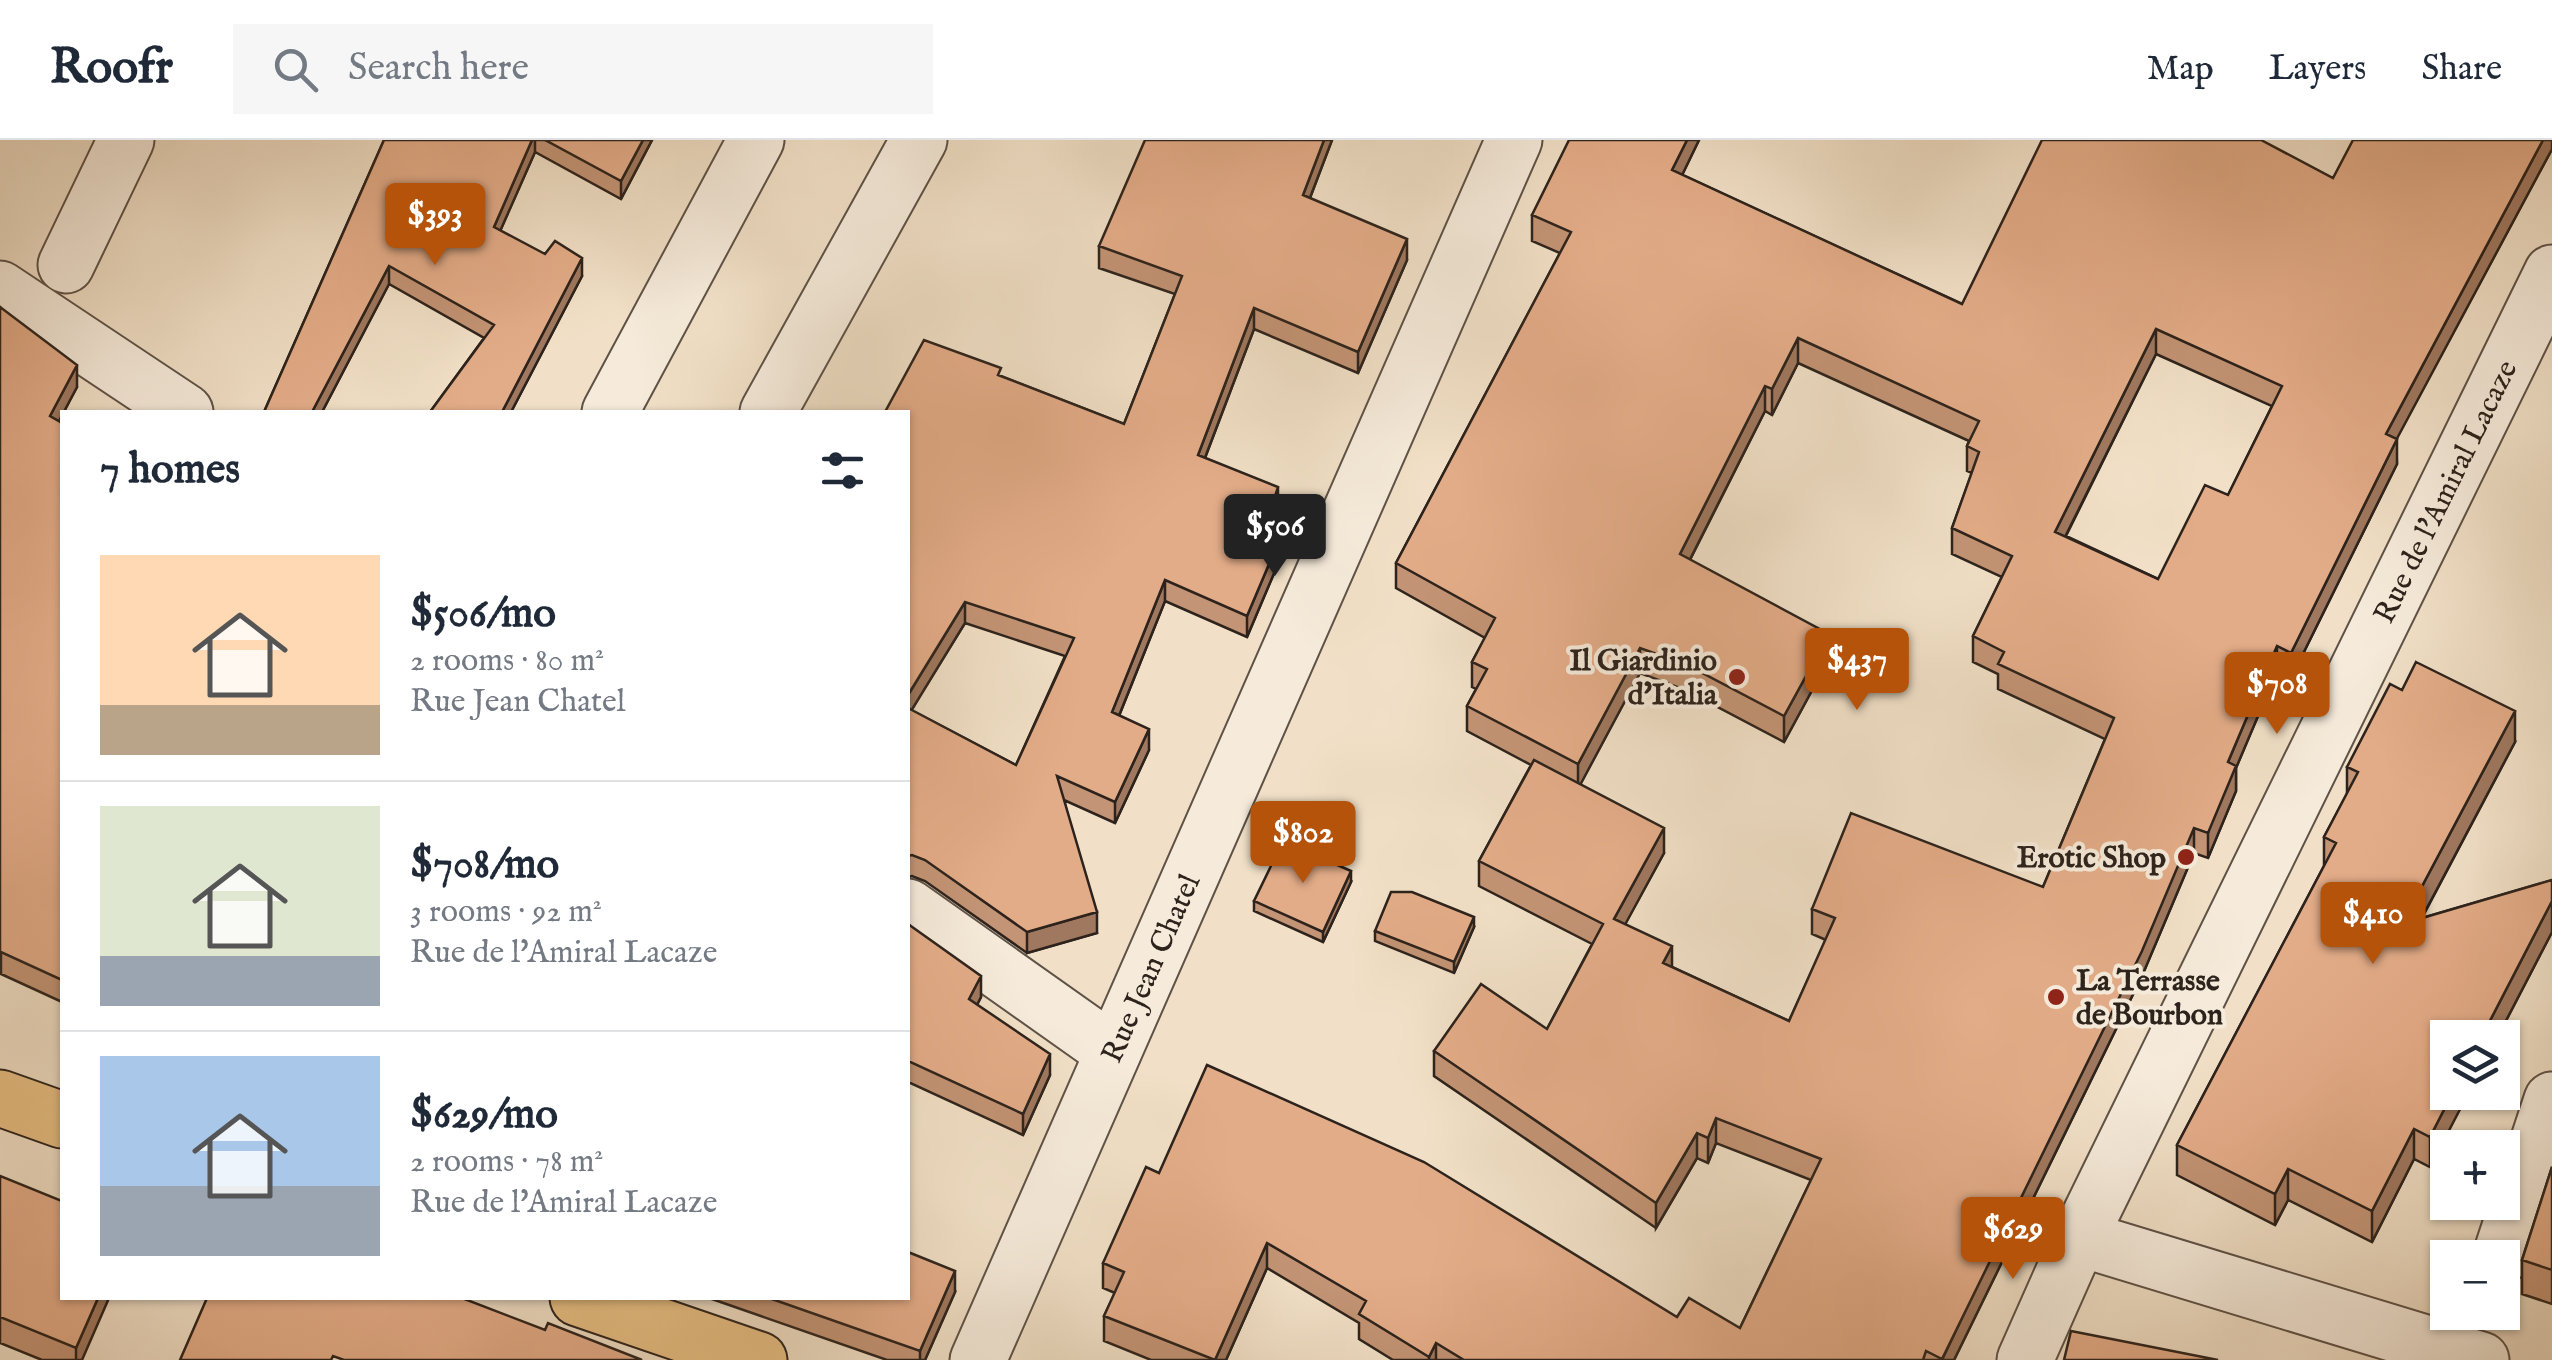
<!DOCTYPE html>
<meta charset="utf-8">
<style>
body{margin:0;font-family:"IM FELL English",serif;background:#f6f6f7;color:#1f2937;height:100vh;display:flex;flex-direction:column;font-size:38px;white-space:nowrap}
*{box-sizing:border-box;margin:0}
p{font-size:32px;color:#747a83}
.icon{flex:none;width:55px;height:55px;fill:none;stroke:currentColor;stroke-width:2;stroke-linecap:round;stroke-linejoin:round}
.map{position:relative;flex:1;overflow:hidden}
.side{position:absolute;left:60px;top:270px;width:850px;height:890px;display:flex;flex-direction:column;background:#fff;border-radius:0px;box-shadow:0 2px 8px #0004}
.side>*{flex:none}
.fabs{position:absolute;left:2430px;top:880px;display:grid;gap:20px}
.fabs a{display:grid;place-items:center;width:90px;height:90px;border-radius:0px;background:#fff;box-shadow:0 2px 8px #0004;font-size:50px}
.price{position:absolute;translate:-50% -85px;padding:0 22px;border-radius:10px;background:#b45309;color:#fff;font-size:32px;line-height:65px;filter:drop-shadow(0 2px 5px #0008)}
.price::after{content:'';position:absolute;left:50%;top:60px;width:30px;height:22px;margin-left:-15px;background:inherit;clip-path:polygon(0 0,100% 0,50% 100%)}
.price.on{background:#222;color:#fff}
ul{padding:0;list-style:none}
li{display:flex;align-items:center;gap:30px;height:250px;padding:0 40px}
li+li{border-top:2px solid #e0e1e3}
li span{display:grid;place-items:center;flex:none;width:280px;height:200px;border-radius:0px;color:#555}
li>.icon{margin-inline-start:auto}
span .icon{width:120px;height:120px;fill:#fffc;stroke-width:1}
li b{font-size:42px}
h2{display:flex;justify-content:space-between;align-items:center;height:120px;padding:0 40px;font-size:42px}
header{display:flex;align-items:center;gap:60px;box-sizing:border-box;height:140px;padding:0 50px;background:#fff;border-bottom:2px solid #e0e1e3}
header strong{font-size:48px}
nav{display:flex;gap:55px;margin-inline-start:auto;font-size:35px}
.search{width:700px;height:90px;background:#f6f6f7;display:flex;align-items:center;gap:25px;box-sizing:border-box;padding:0 35px;border-radius:0px;color:#747a83;font-size:38px}
.map>svg:first-child{display:block}
</style>
<header>
<strong>Roofr</strong>
<div class="search"><svg class="icon" aria-label="search" viewBox="0 0 24 24"><circle cx="10" cy="10" r="6"/><path d="M15 15l6 6"/></svg>Search here</div>
<nav><a>Map</a><a>Layers</a><a>Share</a></nav>
</header>
<div class="map">
<svg width="2552" height="1220" viewBox="0 0 2552 1220">
<rect width="100%" height="100%" fill="#f1e0c7"/>
<filter id="stains"><feTurbulence type="fractalNoise" baseFrequency=".002" numOctaves="4"/><feColorMatrix values="0 0 0 0 .2 0 0 0 0 .09 0 0 0 0 .02 0 0 0 .5 -.17"/></filter>
<radialGradient id="worn" r=".72"><stop offset=".6" stop-color="#630" stop-opacity="0"/><stop offset="1" stop-color="#630" stop-opacity=".3"/></radialGradient>
<g fill="none" stroke-linecap="round" stroke-linejoin="round">
<!-- minor casing -->
<g stroke="#5e5247" stroke-width="59">
<g id="minor">
<path d="M 66,125 L 126,0"/>
<path d="M 0,149 L 185,272"/>
<path d="M 610,272 L 756,0"/>
<path d="M 768,272 L 919,0"/>
<path d="M 908,767 L 1113,912"/>
<path d="M 2079,1098 L 2481,1220"/>
<path d="M 2500,1118 L 2552,960"/>
<path id="s1" d="M 978,1220 L 1514,0"/>
<path id="s2" d="M 2025,1220 L 2079,1098 L 2552,133"/>
</g>
</g>
<!-- major casing -->
<g stroke="#2d231c" stroke-width="59">
<path id="major" d="M 0,958 L 62,980
M 578,1158 L 759,1220"/>
</g>
<!-- minor -->
<use href="#minor" stroke="#f6ebdb" stroke-width="55"/>
<!-- major -->
<use href="#major" stroke="#e8c084" stroke-width="55"/>
</g>
<!-- wall -->
<path fill="#c39475" stroke="#2d231c" stroke-width="2.5" fill-rule="evenodd" d="M 384,0 L 652,0 L 621,59 L 535,12 L 500,91 L 582,136 L 511,272 L 430,272 L 484,198 L 389,144 L 322,272 L 264,272 Z
M 1332,0 L 1310,58 L 1407,120 L 1358,233 L 1254,189 L 1205,318 L 1278,368 L 1276,376 L 1286,405 L 1247,497 L 1165,461 L 1119,576 L 1149,610 L 1115,683 L 1064,660 L 1097,793 L 1027,813 L 925,741 L 912,736 L 908,737 L 908,272 L 1001,236 L 1124,284 L 1175,154 L 1099,128 L 1099,106 ZM 965,483 L 1065,516 L 1016,625 L 911,570 Z
M 1699,0 L 1682,35 L 1962,164 L 2333,38 L 2552,0 L 2552,9 L 2396,299 L 2397,324 L 2291,538 L 2277,531 L 2236,628 L 2236,651 L 2208,718 L 2194,713 L 2142,836 L 1954,1220 L 1393,1220 L 1359,1199 L 1359,1183 L 1267,1128 L 1226,1220 L 1151,1220 L 1104,1201 L 1104,1176 L 1115,1153 L 1103,1148 L 1103,1123 L 1159,1033 L 1677,1177 L 1740,1188 L 1811,1040 L 1716,1003 L 1708,1023 L 1697,1018 L 1656,1088 L 1434,936 L 1434,911 L 1547,889 L 1592,804 L 1479,746 L 1479,721 L 1531,625 L 1467,591 L 1467,566 L 1476,549 L 1472,547 L 1472,522 L 1485,498 L 1396,448 L 1396,423 L 1560,113 L 1532,101 L 1532,75 ZM 2156,214 L 2272,266 L 2228,355 L 2158,439 L 2066,396 ZM 1798,223 L 1969,301 L 1967,306 L 1967,331 L 1972,333 L 1952,388 L 1952,414 L 2002,437 L 1973,496 L 1973,522 L 1998,534 L 1998,549 L 2105,599 L 2043,747 L 1812,769 L 1812,794 L 1826,800 L 1789,881 L 1672,827 L 1625,784 L 1664,713 L 1580,644 L 1640,533 L 1685,550 L 1784,602 L 1829,519 L 1690,420 L 1765,271 L 1772,275 Z
M 0,167 L 77,247 L 59,281 L 62,283 L 62,862 L 1,834 Z
M 2515,602 L 2422,778 L 2552,740 L 2552,792 L 2497,898 L 2448,898 L 2430,1027 L 2414,1019 L 2372,1102 L 2288,1060 L 2275,1085 L 2177,1035 L 2177,1005 L 2324,726 L 2324,697 L 2347,654 L 2347,627 Z
M 1351,742 L 1323,802 L 1254,771 L 1254,761 Z
M 908,784 L 981,857 L 977,865 L 1050,935 L 1023,995 L 908,942 Z
M 1474,787 L 1454,833 L 1375,801 L 1375,791 Z
M 2552,1027 L 2552,1164 L 2522,1154 L 2522,1120 Z
M 0,1036 L 82,1220 L 42,1220 L 0,1203 Z
M 955,1152 L 925,1220 L 887,1220 L 709,1158 L 908,1158 Z"/>
<!-- shaded-wall -->
<path fill="#9f785f" stroke="#2d231c" stroke-width="2.5" d="M 532,0 L 535,0 L 535,12 L 494,105 L 494,87 Z
M 643,0 L 652,0 L 621,59 L 621,41 Z
M 1324,0 L 1332,0 L 1303,76 L 1303,55 Z
M 1687,0 L 1699,0 L 1672,56 L 1672,30 Z
M 2543,0 L 2552,0 L 2552,9 L 2386,319 L 2386,294 Z
M 1407,99 L 1407,120 L 1358,233 L 1358,212 Z
M 582,118 L 582,136 L 511,272 L 502,272 Z
M 389,126 L 389,144 L 322,272 L 312,272 Z
M 1254,168 L 1254,189 L 1198,336 L 1198,315 Z
M 2156,189 L 2156,214 L 2055,417 L 2055,392 Z
M 1798,198 L 1798,223 L 1772,275 L 1772,249 Z
M 77,225 L 77,247 L 50,298 L 50,276 Z
M 1765,246 L 1765,271 L 1680,439 L 1680,414 Z
M 2397,299 L 2397,324 L 2291,538 L 2291,513 Z
M 1278,347 L 1278,368 L 1270,393 L 1270,372 Z
M 1286,384 L 1286,405 L 1247,497 L 1247,476 Z
M 1165,440 L 1165,461 L 1112,593 L 1112,572 Z
M 965,462 L 965,483 L 908,576 L 908,555 Z
M 1829,494 L 1829,519 L 1784,602 L 1784,576 Z
M 2277,506 L 2277,531 L 2236,628 L 2236,651 L 2208,718 L 2208,693 L 2228,622 Z
M 1640,508 L 1640,533 L 1578,649 L 1578,624 Z
M 2515,571 L 2515,602 L 2402,815 L 2402,784 Z
M 1149,589 L 1149,610 L 1115,683 L 1115,662 Z
M 1664,688 L 1664,713 L 1614,805 L 1614,779 Z
M 2194,688 L 2194,713 L 2142,836 L 1954,1220 L 1942,1220 Z
M 1351,731 L 1351,742 L 1323,802 L 1323,792 Z
M 2552,761 L 2552,792 L 2497,898 L 2481,898 Z
M 1097,772 L 1097,793 L 1027,813 L 1027,792 Z
M 1474,777 L 1474,787 L 1454,833 L 1454,822 Z
M 1672,806 L 1672,832 L 1663,823 Z
M 981,836 L 981,857 L 969,880 L 969,859 Z
M 1050,914 L 1050,935 L 1023,995 L 1023,974 Z
M 2453,952 L 2469,952 L 2430,1027 L 2430,997 Z
M 1716,978 L 1716,1003 L 1708,1023 L 1708,998 Z
M 2414,989 L 2414,1019 L 2372,1102 L 2372,1071 Z
M 1697,993 L 1697,1018 L 1656,1088 L 1656,1063 Z
M 2288,1029 L 2288,1060 L 2275,1085 L 2275,1054 Z
M 1267,1103 L 1267,1128 L 1226,1220 L 1215,1220 Z
M 955,1131 L 955,1152 L 925,1220 L 920,1220 L 920,1211 Z
M 98,1158 L 109,1158 L 82,1220 L 76,1220 L 76,1208 Z
M 1436,1203 L 1436,1220 L 1429,1220 L 1429,1217 Z"/>
<!-- building -->
<path fill="#e3ac88" stroke="#2d231c" stroke-width="2.5" fill-rule="evenodd" d="M 384,0 L 532,0 L 494,87 L 545,114 L 555,101 L 582,118 L 502,272 L 430,272 L 494,185 L 389,126 L 312,272 L 264,272 Z
M 545,0 L 643,0 L 621,41 Z
M 1145,0 L 1324,0 L 1303,55 L 1407,99 L 1358,212 L 1254,168 L 1198,315 L 1278,347 L 1270,372 L 1286,384 L 1247,476 L 1165,440 L 1112,572 L 1149,589 L 1115,662 L 1057,636 L 1097,772 L 1027,792 L 925,720 L 912,715 L 908,716 L 908,568 L 1016,625 L 1074,498 L 965,462 L 908,555 L 908,272 L 885,272 L 924,200 L 1001,228 L 998,235 L 1124,284 L 1182,136 L 1099,106 Z
M 1569,0 L 1687,0 L 1672,30 L 1962,164 L 2042,0 L 2261,0 L 2333,38 L 2353,0 L 2543,0 L 2386,294 L 2397,299 L 2291,513 L 2277,506 L 2228,622 L 2236,626 L 2208,693 L 2194,688 L 2142,811 L 1942,1219 L 1926,1211 L 1923,1220 L 1464,1220 L 1436,1203 L 1429,1217 L 1359,1174 L 1366,1161 L 1267,1103 L 1215,1220 L 1104,1176 L 1124,1132 L 1103,1123 L 1146,1027 L 1159,1033 L 1207,925 L 1424,1022 L 1677,1177 L 1689,1158 L 1740,1188 L 1821,1019 L 1716,978 L 1708,998 L 1697,993 L 1656,1063 L 1434,911 L 1481,844 L 1547,889 L 1603,784 L 1479,721 L 1534,620 L 1664,688 L 1614,779 L 1672,806 L 1663,823 L 1789,881 L 1835,778 L 1812,769 L 1851,673 L 2043,747 L 2114,578 L 1998,524 L 2004,512 L 1973,496 L 2012,416 L 1952,388 L 1979,312 L 1967,306 L 1979,281 L 1798,198 L 1772,249 L 1765,246 L 1680,414 L 1829,494 L 1784,576 L 1685,524 L 1640,508 L 1578,624 L 1467,566 L 1487,529 L 1472,522 L 1495,478 L 1396,423 L 1571,92 L 1532,75 ZM 2156,189 L 2282,246 L 2228,355 L 2205,345 L 2158,439 L 2055,392 Z
M 0,167 L 77,225 L 50,276 L 62,283 L 62,840 L 1,812 L 0,816 Z
M 2416,522 L 2515,571 L 2402,784 L 2552,740 L 2552,761 L 2481,898 L 2448,898 L 2448,952 L 2453,952 L 2430,997 L 2414,989 L 2372,1071 L 2288,1029 L 2275,1054 L 2177,1005 L 2336,703 L 2324,697 L 2358,632 L 2347,627 L 2390,544 L 2402,550 Z
M 1283,701 L 1351,731 L 1323,792 L 1254,761 Z
M 1391,752 L 1412,752 L 1474,777 L 1454,822 L 1375,791 Z
M 908,784 L 981,836 L 969,859 L 1050,914 L 1023,974 L 908,921 Z
M 2552,1027 L 2552,1130 L 2522,1120 Z
M 0,1036 L 62,1061 L 62,1158 L 98,1158 L 76,1208 L 0,1177 Z
M 908,1112 L 955,1131 L 920,1211 L 769,1158 L 908,1158 Z
M 207,1158 L 462,1158 L 545,1190 L 548,1183 L 642,1220 L 344,1220 L 333,1216 L 331,1220 L 180,1220 Z
M 2071,1191 L 2218,1220 L 2064,1220 Z"/>
<!-- markers -->
<g fill="#8f2418" stroke="#f6ebdb" stroke-width="4">
<circle cx="1737" cy="537" r="10"/>
<circle cx="2186" cy="717" r="10"/>
<circle cx="2056" cy="857" r="10"/>
</g>
<g text-anchor="middle" stroke-width="8" stroke-linejoin="round" paint-order="stroke">
<!-- street labels -->
<g font-size="30" fill="#2d231c" stroke="#f6ebdb">
<text dy="10" stroke="none"><textPath href="#s2" startOffset="965">Rue de l'Amiral Lacaze</textPath></text>
<text dy="10" stroke="none"><textPath href="#s1" startOffset="428">Rue Jean Chatel</textPath></text>
</g>
<!-- poi labels -->
<g font-size="30" font-weight="bold" fill="#2d231c" stroke="#f6ebdb" text-anchor="end">
<text x="1717" y="530">Il Giardinio<tspan x="1717" dy="34">d'Italia</tspan></text>
<text x="2166" y="727">Erotic Shop</text>
<text x="2076" y="850" text-anchor="start">La Terrasse<tspan x="2076" dy="34">de Bourbon</tspan></text>
</g>
</g>
<rect width="100%" height="100%" filter="url(#stains)"/>
<rect width="100%" height="100%" fill="url(#worn)"/>
</svg>
<div class="fabs">
<a><svg class="icon" aria-label="layers" viewBox="0 0 24 24"><path d="M12 4l9 5-9 5-9-5zM3 14l9 5 9-5"/></svg></a>
<a>+</a>
<a>−</a>
</div>
<b class="price" style="left:435px;top:128px">$393</b>
<b class="price on" style="left:1275px;top:439px">$506</b>
<b class="price" style="left:1857px;top:573px">$437</b>
<b class="price" style="left:2277px;top:597px">$708</b>
<b class="price" style="left:1303px;top:746px">$802</b>
<b class="price" style="left:2373px;top:827px">$410</b>
<b class="price" style="left:2013px;top:1142px">$629</b>
<section class="side">
<h2>7 homes<svg class="icon" aria-label="filters" viewBox="0 0 24 24"><path d="M4 7h16M4 17h16"/><circle cx="9" cy="7" r="2"/><circle cx="15" cy="17" r="2"/></svg></h2>
<ul>
<li><span style="background:linear-gradient(#ffd9b3 75%,#b9a48a 0)"><svg class="icon" aria-label="home" viewBox="0 0 24 24"><path d="M3 11l9-7 9 7M6 9v11h12V9"/></svg></span><div><b>$506/mo</b><p>2 rooms · 80 m²</p><p>Rue Jean Chatel</p></div></li>
<li><span style="background:linear-gradient(#dfe7d0 75%,#9aa5b1 0)"><svg class="icon" aria-label="home" viewBox="0 0 24 24"><path d="M3 11l9-7 9 7M6 9v11h12V9"/></svg></span><div><b>$708/mo</b><p>3 rooms · 92 m²</p><p>Rue de l'Amiral Lacaze</p></div></li>
<li><span style="background:linear-gradient(#a9c7e8 65%,#9aa5b1 0)"><svg class="icon" aria-label="home" viewBox="0 0 24 24"><path d="M3 11l9-7 9 7M6 9v11h12V9"/></svg></span><div><b>$629/mo</b><p>2 rooms · 78 m²</p><p>Rue de l'Amiral Lacaze</p></div></li>
</ul>
</section>
</div>
